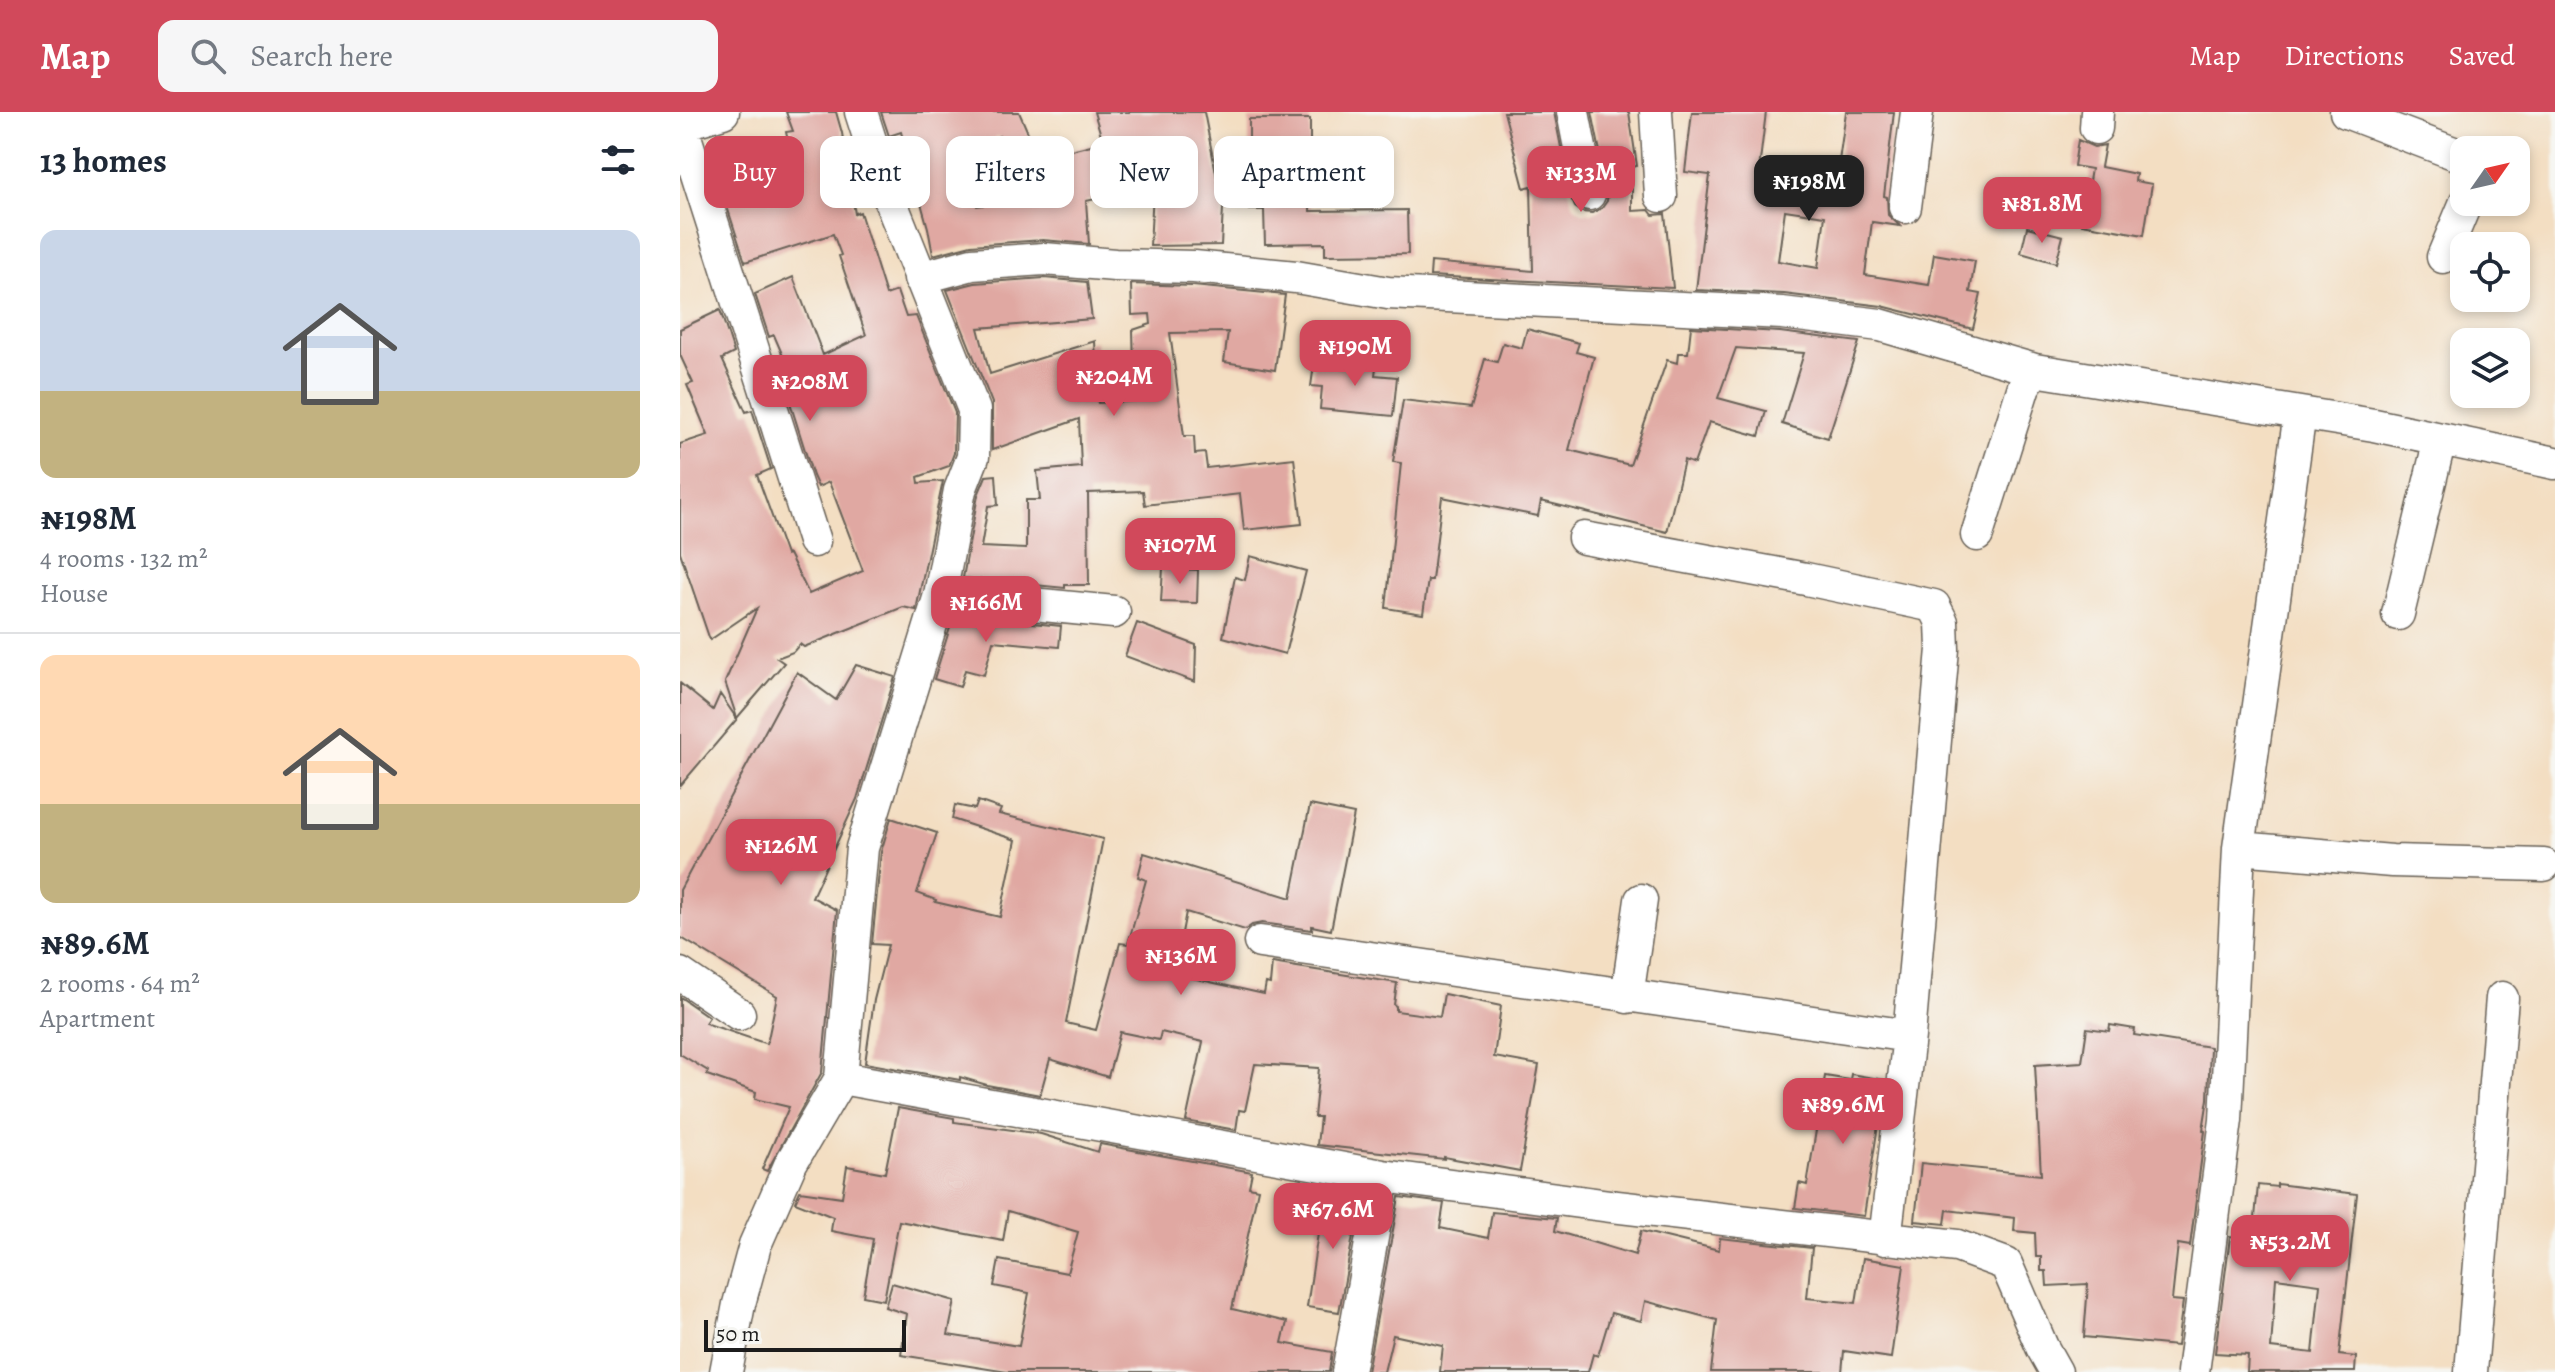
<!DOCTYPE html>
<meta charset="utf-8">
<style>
body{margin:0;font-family:Alegreya,serif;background:#f6f6f7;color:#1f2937;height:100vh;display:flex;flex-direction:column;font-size:30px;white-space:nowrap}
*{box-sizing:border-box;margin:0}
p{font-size:26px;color:#747a83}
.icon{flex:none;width:44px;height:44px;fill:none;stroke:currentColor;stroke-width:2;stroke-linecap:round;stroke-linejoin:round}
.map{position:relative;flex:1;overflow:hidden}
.drawer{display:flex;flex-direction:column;background:#fff;width:680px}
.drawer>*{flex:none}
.banner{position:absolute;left:24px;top:24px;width:760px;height:72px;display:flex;gap:16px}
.needle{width:52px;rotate:56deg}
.fabs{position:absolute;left:1770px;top:24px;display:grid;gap:16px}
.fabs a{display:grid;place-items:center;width:80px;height:80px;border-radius:16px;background:#fff;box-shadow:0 4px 12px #0003;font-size:40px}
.scale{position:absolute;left:24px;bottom:20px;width:202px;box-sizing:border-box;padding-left:8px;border:4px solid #1c1c1c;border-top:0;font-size:22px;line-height:28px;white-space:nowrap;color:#1c1c1c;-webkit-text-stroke:6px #f6f6f2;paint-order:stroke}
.price{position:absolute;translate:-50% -68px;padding:0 18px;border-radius:16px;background:#d1495b;color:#fff;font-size:26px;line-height:52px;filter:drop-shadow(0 2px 4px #0008)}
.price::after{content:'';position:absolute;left:50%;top:48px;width:24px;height:18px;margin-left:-12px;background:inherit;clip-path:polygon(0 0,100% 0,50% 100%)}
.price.selected{background:#222;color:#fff}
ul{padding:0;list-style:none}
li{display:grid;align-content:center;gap:16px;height:424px;padding:0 40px}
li+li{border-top:2px solid #e0e1e3}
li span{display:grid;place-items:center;height:248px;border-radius:16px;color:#555}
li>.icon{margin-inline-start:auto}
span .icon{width:144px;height:144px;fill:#fffc;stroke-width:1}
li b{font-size:34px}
h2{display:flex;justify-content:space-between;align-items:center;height:96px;padding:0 40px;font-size:34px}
.chip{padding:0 28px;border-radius:16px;background:#fff;box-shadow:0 4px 12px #0003;font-size:28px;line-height:72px}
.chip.selected{background:#d1495b;color:#fff}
header{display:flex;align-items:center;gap:48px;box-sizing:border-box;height:112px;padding:0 40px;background:#d1495b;color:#fff}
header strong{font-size:38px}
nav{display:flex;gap:44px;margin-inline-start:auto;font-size:28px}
.search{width:560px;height:72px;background:#f6f6f7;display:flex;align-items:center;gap:20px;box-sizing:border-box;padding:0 28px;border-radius:16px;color:#747a83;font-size:30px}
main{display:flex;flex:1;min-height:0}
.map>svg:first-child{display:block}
</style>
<header>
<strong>Map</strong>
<div class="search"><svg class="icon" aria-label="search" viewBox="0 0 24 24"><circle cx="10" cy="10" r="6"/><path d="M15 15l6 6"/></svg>Search here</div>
<nav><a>Map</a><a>Directions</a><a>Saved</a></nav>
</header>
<main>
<section class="drawer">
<h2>13 homes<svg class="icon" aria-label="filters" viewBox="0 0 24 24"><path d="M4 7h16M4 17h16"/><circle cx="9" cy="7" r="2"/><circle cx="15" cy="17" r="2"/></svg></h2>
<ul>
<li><span style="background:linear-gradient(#c9d6e8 65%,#c2b280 0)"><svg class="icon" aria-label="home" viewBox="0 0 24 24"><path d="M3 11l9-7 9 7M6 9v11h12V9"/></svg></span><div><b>₦198M</b><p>4 rooms · 132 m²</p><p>House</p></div></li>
<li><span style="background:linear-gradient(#ffd9b3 60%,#c2b280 0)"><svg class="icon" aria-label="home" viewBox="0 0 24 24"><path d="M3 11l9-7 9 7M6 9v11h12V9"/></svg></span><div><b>₦89.6M</b><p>2 rooms · 64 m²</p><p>Apartment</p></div></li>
</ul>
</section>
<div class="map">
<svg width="1875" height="1260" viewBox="0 0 1875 1260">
<rect width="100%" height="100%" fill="#f6f6f2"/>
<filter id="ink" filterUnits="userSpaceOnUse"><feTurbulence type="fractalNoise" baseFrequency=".0125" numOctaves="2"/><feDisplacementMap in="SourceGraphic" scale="16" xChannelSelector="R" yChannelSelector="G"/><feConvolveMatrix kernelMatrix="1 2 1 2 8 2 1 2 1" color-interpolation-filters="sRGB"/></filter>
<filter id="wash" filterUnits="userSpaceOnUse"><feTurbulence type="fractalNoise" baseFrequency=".006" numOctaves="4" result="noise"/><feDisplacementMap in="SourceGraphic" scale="32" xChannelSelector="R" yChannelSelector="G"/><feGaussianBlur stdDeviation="1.8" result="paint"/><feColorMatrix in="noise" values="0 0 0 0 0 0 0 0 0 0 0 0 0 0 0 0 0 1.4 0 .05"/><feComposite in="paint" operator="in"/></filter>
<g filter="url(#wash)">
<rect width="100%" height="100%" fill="#f3dec2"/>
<g id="blocks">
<!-- building -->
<path fill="#e0a8a2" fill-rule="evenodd" d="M 106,0 L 156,0 L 162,21 L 175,102 L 180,100 L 206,183 L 217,179 L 226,205 L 236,204 L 275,301 L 274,341 L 269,354 L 238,365 L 239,371 L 263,369 L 236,498 L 223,495 L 124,535 L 120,532 L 113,540 L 97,546 L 104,551 L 57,606 L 45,570 L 77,496 L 30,528 L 0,440 L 0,332 L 28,323 L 7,273 L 13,271 L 0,243 L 0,217 L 40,198 L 54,241 L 42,247 L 66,300 L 72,298 L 91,357 L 77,363 L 106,443 L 109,442 L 129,482 L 183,459 L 149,370 L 138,375 L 133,364 L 108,284 L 118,279 L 94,223 L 89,225 L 75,182 L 113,165 L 143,243 L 186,223 L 159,144 L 161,143 L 153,122 L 65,150 L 32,48 L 108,29 L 106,20 L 113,19 Z
M 201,0 L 339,0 L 359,46 L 423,30 L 414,0 L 524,0 L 543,96 L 541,133 L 470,134 L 473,79 L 450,84 L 449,80 L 406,89 L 409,132 L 363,128 L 291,133 L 253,143 L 248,116 L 221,20 L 209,24 ZM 319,24 L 342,88 L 297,94 L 282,41 Z
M 824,0 L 874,0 L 891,86 L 895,95 L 902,100 L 912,101 L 922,96 L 927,89 L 928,79 L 912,0 L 949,0 L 957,54 L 952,55 L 952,99 L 969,98 L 973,103 L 985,102 L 993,176 L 750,164 L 751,150 L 853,159 L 851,74 L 844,76 Z
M 1012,0 L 1086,0 L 1078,66 L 1155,77 L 1166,0 L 1214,0 L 1204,84 L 1207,85 L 1208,103 L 1220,114 L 1192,110 L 1185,163 L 1249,173 L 1254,142 L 1295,149 L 1290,180 L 1301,182 L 1293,217 L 1202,194 L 1104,182 L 1016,178 L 1030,63 L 1005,60 ZM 1105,98 L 1145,104 L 1138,156 L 1098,149 Z
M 569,7 L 630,7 L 630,99 L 727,98 L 728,142 L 645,143 L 645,131 L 585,132 L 584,98 L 569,98 Z
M 1398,28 L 1414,35 L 1425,33 L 1421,55 L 1456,62 L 1455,69 L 1472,72 L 1464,123 L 1402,112 L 1411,57 L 1394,54 Z
M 1347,115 L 1383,124 L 1376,151 L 1341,141 Z
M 364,166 L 407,170 L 412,207 L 298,216 L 310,262 L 415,229 L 418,291 L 455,289 L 453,218 L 471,212 L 470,202 L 452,203 L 451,172 L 513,174 L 605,183 L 595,258 L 544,250 L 548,220 L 490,221 L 504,324 L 514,324 L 515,342 L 525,341 L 527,356 L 614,346 L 622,412 L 564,418 L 560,382 L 465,393 L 463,379 L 408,381 L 409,473 L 385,473 L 385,476 L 283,466 L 298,383 L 306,364 L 316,363 L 318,393 L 308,394 L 301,435 L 346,437 L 346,388 L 360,388 L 357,359 L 401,355 L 399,307 L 312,338 L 312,291 L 267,178 L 295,171 Z
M 1011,215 L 1100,220 L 1179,230 L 1148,326 L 1102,312 L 1124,241 L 1056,236 L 1038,286 L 1086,299 L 1079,324 L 1029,310 L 1014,352 L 1004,348 L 987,420 L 861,389 L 858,404 L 762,385 L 752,468 L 748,468 L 743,502 L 706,496 L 721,351 L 713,350 L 723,288 L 791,296 L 805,247 L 817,250 L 823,231 L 842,236 L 847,217 L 899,231 L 896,240 L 914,245 L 889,338 L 950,353 L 987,248 L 997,251 L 998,241 L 1008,241 Z
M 665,244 L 697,248 L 695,263 L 717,265 L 713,304 L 640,297 L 642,275 L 631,274 L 634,253 L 655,256 L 656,250 L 664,251 Z
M 570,444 L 626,459 L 605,542 L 543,525 L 555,465 L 565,468 Z
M 483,456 L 518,458 L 517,491 L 481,490 Z
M 274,503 L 381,514 L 379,535 L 313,529 L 304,563 L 285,558 L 280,575 L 254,567 Z
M 457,511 L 516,533 L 515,570 L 445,544 Z
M 176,553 L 215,565 L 177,687 L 132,785 L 157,798 L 142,960 L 87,1059 L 82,1057 L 109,995 L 75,987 L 76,980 L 27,963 L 28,959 L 0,942 L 0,885 L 29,905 L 25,911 L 87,932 L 97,884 L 0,825 L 0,778 L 117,560 L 156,588 Z
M 0,571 L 33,598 L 40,582 L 57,607 L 0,674 Z
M 298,689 L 321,697 L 319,702 L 423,727 L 386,911 L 416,918 L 440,831 L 448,832 L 466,768 L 458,765 L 464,741 L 611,786 L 630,693 L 674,702 L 651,818 L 632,814 L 632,818 L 582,811 L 572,813 L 565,818 L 506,800 L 494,862 L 584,882 L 586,871 L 590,872 L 592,851 L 717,871 L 714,893 L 716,894 L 716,899 L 760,905 L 764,882 L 821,894 L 814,945 L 859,953 L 840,1059 L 764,1045 L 764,1047 L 637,1033 L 640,1005 L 634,1005 L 639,956 L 575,952 L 565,999 L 559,998 L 556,1018 L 506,1009 L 523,930 L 481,920 L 479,928 L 440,920 L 428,965 L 370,947 L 360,983 L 307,973 L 280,965 L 280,968 L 185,951 L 194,888 L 208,833 L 192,832 L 201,740 L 211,706 L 257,721 L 237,781 L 256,788 L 255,790 L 320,805 L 336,728 L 272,707 L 275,693 L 295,697 Z
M 1430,913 L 1455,917 L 1454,923 L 1530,935 L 1528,987 L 1523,1018 L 1525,1019 L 1510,1134 L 1498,1132 L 1492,1188 L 1503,1189 L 1497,1234 L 1404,1225 L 1408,1172 L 1367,1174 L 1366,1159 L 1361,1159 L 1361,1145 L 1356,1145 L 1355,1121 L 1334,1119 L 1335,1106 L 1267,1098 L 1265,1112 L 1235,1109 L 1241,1051 L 1361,1063 L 1355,953 L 1402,950 L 1407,916 L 1429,919 Z
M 1171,962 L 1205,968 L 1184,1104 L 1115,1096 L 1119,1071 L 1127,1073 L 1145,964 L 1170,968 Z
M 218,996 L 274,1006 L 274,1010 L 361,1022 L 418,1040 L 420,1032 L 572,1060 L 569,1075 L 578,1077 L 552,1197 L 607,1210 L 602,1231 L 652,1240 L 649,1260 L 327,1260 L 221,1243 L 227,1202 L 205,1195 L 212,1171 L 275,1189 L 268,1223 L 339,1234 L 349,1181 L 314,1174 L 319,1148 L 387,1161 L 398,1120 L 328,1099 L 323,1129 L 219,1109 L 204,1188 L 183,1184 L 193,1127 L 151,1119 L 153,1105 L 115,1090 L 120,1079 L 162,1085 L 167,1054 L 205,1061 Z
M 1597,1072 L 1677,1082 L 1659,1243 L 1676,1245 L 1675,1260 L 1567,1260 L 1568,1243 L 1535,1241 L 1550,1125 L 1573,1128 L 1578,1073 L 1597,1075 ZM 1596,1166 L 1640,1172 L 1633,1241 L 1591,1236 Z
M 644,1081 L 680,1086 L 659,1200 L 627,1195 Z
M 719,1085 L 764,1091 L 760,1116 L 808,1126 L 812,1100 L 877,1106 L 875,1119 L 955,1143 L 961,1119 L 1039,1138 L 1040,1126 L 1132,1136 L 1127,1186 L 1176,1191 L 1183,1146 L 1224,1153 L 1211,1246 L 1164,1239 L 1162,1260 L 1031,1260 L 1037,1208 L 965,1189 L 961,1209 L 931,1201 L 918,1244 L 913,1242 L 908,1260 L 760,1260 L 763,1234 L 713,1223 L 704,1260 L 687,1260 Z"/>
</g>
</g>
<g filter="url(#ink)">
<use href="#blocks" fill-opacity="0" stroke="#676056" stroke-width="2"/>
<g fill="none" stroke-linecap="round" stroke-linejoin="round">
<!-- minor casing -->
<g stroke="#676056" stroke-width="35">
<path id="minor" d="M 893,0 L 909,82
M 976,0 L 981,84
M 1666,0 L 1784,45
M 1,12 L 134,429
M 0,13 L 43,0
M 1416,16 L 1417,0
M 1225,95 L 1237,0
M 1763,145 L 1786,90
M 240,166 L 292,152 L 364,147 L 435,153 L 514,155 L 616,165 L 708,181 L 1102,201 L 1200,213 L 1355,258 L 1694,313 L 1875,351
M 1297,423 L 1344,274 L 1355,258
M 904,426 L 1126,467 L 1254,494 L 1262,510 L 1263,537 L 1229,924 L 1205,1127
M 260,483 L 434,500
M 1718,502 L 1760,327
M 1559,736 L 1712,749 L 1864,753
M 580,830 L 1229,924
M 0,862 L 59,902
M 947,885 L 961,788
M 161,966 L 703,1064 L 930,1094 L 1277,1134 L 1326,1152 L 1362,1235 L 1376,1260
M 46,1260 L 59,1192 L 75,1133 L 111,1051 L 161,966 L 182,736 L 260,483 L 280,378 L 293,345 L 294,298 L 206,78 L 181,0
M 668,1260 L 703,1064
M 1513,1260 L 1546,1008 L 1559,736 L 1620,301
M 1791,1260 L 1822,886"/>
</g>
<!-- minor -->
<use href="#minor" stroke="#fff" stroke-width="32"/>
</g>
</g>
</svg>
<div class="fabs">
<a><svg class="needle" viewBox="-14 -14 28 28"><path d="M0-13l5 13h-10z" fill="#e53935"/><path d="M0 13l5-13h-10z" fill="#747a83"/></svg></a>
<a><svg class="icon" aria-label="locate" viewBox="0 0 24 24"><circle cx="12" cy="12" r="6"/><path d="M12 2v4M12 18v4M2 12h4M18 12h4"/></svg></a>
<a><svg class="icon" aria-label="layers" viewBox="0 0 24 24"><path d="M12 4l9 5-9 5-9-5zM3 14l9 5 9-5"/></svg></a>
</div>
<div class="scale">50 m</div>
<b class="price" style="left:901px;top:102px">₦133M</b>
<b class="price selected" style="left:1129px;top:111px">₦198M</b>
<b class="price" style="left:1362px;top:133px">₦81.8M</b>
<b class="price" style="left:675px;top:276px">₦190M</b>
<b class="price" style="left:434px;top:306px">₦204M</b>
<b class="price" style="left:130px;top:311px">₦208M</b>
<b class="price" style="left:500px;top:474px">₦107M</b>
<b class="price" style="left:306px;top:532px">₦166M</b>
<b class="price" style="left:101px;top:775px">₦126M</b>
<b class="price" style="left:501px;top:885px">₦136M</b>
<b class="price" style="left:1163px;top:1034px">₦89.6M</b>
<b class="price" style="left:653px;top:1139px">₦67.6M</b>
<b class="price" style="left:1610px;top:1171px">₦53.2M</b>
<div class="banner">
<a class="chip selected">Buy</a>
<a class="chip">Rent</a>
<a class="chip">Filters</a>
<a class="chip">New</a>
<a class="chip">Apartment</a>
</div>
</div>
</main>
